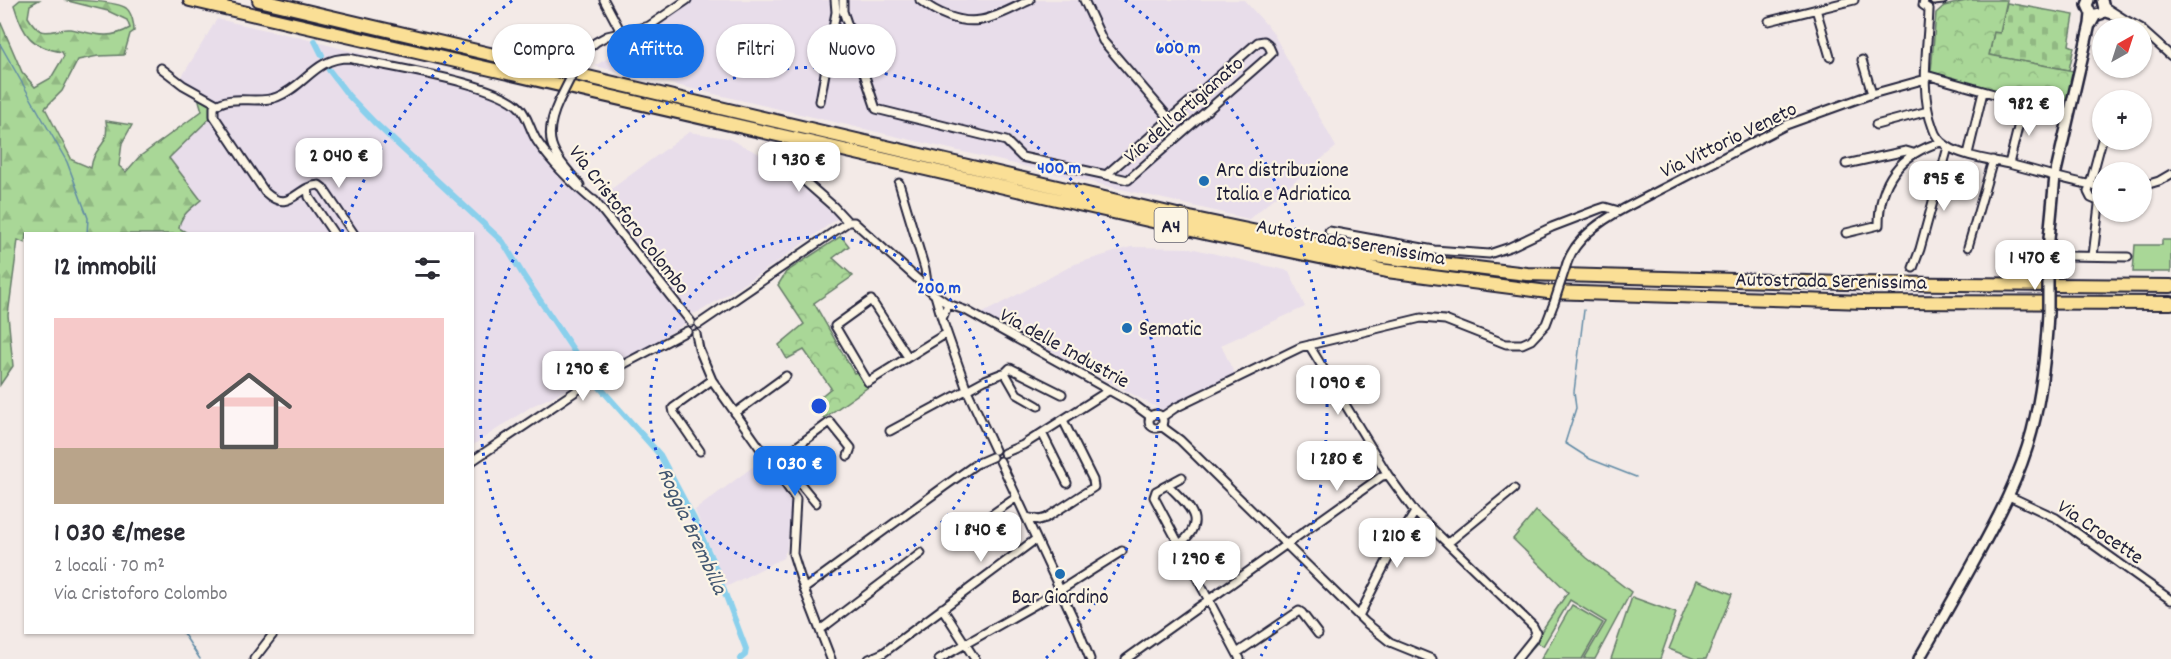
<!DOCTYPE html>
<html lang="it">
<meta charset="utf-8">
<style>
body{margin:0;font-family:Dekko,sans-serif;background:#f7f7f7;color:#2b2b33;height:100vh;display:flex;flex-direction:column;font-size:22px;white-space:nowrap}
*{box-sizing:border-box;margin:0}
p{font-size:20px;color:#7c7c81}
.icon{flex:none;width:33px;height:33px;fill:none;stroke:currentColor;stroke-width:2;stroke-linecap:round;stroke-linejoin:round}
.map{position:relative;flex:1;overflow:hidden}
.panel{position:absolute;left:24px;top:232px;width:450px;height:402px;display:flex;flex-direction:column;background:#fff;border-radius:0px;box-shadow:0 2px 4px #0004}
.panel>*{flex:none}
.hud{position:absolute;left:492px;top:24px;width:570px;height:54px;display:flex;gap:12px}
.needle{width:39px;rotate:39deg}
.controls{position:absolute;left:2092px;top:18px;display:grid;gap:12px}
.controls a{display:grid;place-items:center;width:60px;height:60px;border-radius:50%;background:#fff;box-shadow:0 2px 4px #0004;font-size:30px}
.price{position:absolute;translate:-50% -51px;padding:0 14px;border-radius:12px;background:#fff;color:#222;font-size:20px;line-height:39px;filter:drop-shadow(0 2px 3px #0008)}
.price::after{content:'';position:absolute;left:50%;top:36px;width:18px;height:14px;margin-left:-9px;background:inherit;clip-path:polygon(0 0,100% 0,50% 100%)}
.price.current{background:#1a73e8;color:#fff}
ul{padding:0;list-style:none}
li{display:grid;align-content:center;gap:12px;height:318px;padding:0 30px}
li+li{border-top:2px solid #e1e1e2}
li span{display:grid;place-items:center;height:186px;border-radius:0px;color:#555}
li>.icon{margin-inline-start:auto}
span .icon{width:108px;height:108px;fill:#fffc;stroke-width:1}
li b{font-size:26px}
h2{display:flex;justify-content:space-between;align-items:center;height:72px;padding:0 30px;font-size:26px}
.tag{padding:0 21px;border-radius:27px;background:#fff;box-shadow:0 2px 4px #0004;font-size:21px;line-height:54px}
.tag.current{background:#1a73e8;color:#fff}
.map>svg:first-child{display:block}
</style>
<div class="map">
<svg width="2171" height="659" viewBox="0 0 2171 659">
<defs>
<pattern id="forest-firs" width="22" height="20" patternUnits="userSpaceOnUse" patternTransform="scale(1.5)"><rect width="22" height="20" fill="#a9d797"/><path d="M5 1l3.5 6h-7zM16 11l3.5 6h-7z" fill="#91b883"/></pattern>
<pattern id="cemetery-stones" width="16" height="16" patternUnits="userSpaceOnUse" patternTransform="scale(1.5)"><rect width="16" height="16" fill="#a9d797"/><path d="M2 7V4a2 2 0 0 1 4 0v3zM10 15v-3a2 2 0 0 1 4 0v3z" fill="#91b883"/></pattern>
<pattern id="park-crowns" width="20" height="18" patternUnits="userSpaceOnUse" patternTransform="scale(1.5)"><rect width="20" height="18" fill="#a9d797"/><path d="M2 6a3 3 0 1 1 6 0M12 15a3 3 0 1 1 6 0" fill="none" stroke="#91b883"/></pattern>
</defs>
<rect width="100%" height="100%" fill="#f3eae7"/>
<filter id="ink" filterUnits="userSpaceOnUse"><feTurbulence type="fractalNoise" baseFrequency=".0167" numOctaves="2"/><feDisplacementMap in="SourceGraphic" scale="12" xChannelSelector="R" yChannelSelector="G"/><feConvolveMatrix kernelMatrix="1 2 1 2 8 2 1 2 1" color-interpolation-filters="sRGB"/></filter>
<g filter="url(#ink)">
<!-- built -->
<path fill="#e8ddea" d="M 680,0 L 1244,0 L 1272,31 L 1336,147 L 1249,219 L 595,66 L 640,38 L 650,21 Z
M 217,19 L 298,37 L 478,85 L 517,110 L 686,323 L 661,339 L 577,385 L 532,406 L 473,445 L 472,234 L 189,234 L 179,228 L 181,218 L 169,158 L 214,114 L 196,90 L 181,78 Z
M 689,132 L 727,138 L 768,158 L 838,218 L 776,263 L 701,311 L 692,314 L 599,198 Z
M 1131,247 L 1190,248 L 1289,271 L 1305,307 L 1221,345 L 1235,375 L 1164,411 L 981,314 L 1075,264 Z
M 762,460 L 790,495 L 791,506 L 787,549 L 783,558 L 726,587 L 695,510 Z"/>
<!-- grass -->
<path fill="#a9d797" stroke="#667c69" stroke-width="1.5" d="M 2162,240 L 2171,240 L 2171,272 L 2133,272 L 2135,245 L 2162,245 Z
M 1536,511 L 1587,558 L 1631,592 L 1595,659 L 1584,659 L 1606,622 L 1570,600 L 1543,646 L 1537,643 L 1523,658 L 1568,592 L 1513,539 Z
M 1697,580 L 1732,594 L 1706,659 L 1695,659 L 1669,649 Z
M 1632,597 L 1676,613 L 1660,659 L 1611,659 Z
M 1572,605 L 1603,623 L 1582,659 L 1541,659 Z"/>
<!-- forest -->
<path fill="url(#forest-firs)" stroke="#667c69" stroke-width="1.5" d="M 20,0 L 39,0 L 30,5 L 28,17 C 31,22 35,28 41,31 C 50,34 60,28 70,29 C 93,33 107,41 130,28 L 127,20 L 108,11 L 64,0 C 78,0 115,1 126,8 C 132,13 134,24 134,31 L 130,34 L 124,55 L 98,56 L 78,60 L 62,91 L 45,108 L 72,160 L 91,168 C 94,144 110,148 106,121 L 132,125 L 122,143 L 119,166 L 126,172 L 139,157 L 202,111 L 196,90 L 217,101 L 214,114 L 169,158 L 201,200 C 192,208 180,215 179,228 L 189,234 L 26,234 L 25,243 L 18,240 L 8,315 L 13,366 L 0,385 L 0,21 L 22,72 L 35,87 L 51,78 L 64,56 L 62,52 C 31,47 23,35 14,5 Z"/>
<!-- cemetery -->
<path fill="url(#cemetery-stones)" stroke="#667c69" stroke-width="1.5" d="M 2007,3 L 2074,15 L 2069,45 L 2074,47 L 2069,70 L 1989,55 L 1994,31 L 2000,32 Z"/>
<!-- park -->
<path fill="url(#park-crowns)" stroke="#667c69" stroke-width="1.5" d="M 1970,0 L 2007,0 L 2000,33 L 1994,32 L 1989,55 L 2074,71 L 2065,112 L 1931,72 L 1936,13 L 1944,6 Z
M 841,236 L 849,246 L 833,258 L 853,276 L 814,303 L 854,373 L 861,371 L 871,385 L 824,418 L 813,403 L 831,388 L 804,350 L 787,359 L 779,345 L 804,324 L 778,285 L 786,272 Z"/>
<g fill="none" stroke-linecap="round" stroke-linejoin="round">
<!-- stream -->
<path stroke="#608aa5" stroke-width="1.5" d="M 0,44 L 67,162 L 88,218 L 87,234
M 1584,310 L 1574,392 L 1576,408 L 1565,443 L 1590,459 L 1636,477
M 183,633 L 200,659"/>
<!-- canal -->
<path stroke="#8ad0ec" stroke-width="6" d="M 315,41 L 322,55
M 329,70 L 348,95 L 374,122 L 503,242 L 525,278 L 590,375
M 596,383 L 660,455 L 694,519 L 715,567 L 746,649 L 745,655 L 740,659"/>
<!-- street casing -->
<g stroke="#22223b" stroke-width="11">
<path id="street" d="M 604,0 L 621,32
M 843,0 L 843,11 L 876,109 L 1006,141 L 1022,157 L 1102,174 L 1128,180 L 1267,58 L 1272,53 L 1268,44 L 1264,41 L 1258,42 L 1106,175
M 920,0 C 936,13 960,24 981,20 C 998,17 1015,7 1030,0
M 1084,0 L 1103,41 L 1169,118
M 1924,0 L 1923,5 L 1929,9
M 1934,1 L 1943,0
M 1816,9 L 1830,57
M 1929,9 C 1928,47 1919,92 1933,128 C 1935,135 1940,142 1947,146 C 1961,156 1991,160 2009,164 C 2041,172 2071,182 2103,187
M 2102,12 L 2124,19 L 2105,7
M 2124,19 L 2141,28
M 1769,21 L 1854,0
M 2142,30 L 2171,56
M 1862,60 L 1872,94
M 579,61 L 585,51 L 596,42 L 607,36 L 649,26 L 687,0
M 161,68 L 183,85 L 217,104
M 1926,75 L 2069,115
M 559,101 C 540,142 554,154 580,185
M 820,101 L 836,12 L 835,0
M 1876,125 L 1928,111
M 768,149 L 834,207 L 848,222
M 1968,154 L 1983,92
M 1846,164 L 1906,151 L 1913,153
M 2009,164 L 2024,103
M 899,183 L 925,269 L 928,288
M 2142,186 L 2159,181 L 2171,174
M 308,189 L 309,197 L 334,234
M 594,200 L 691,322
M 848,222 L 854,222 L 935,295 L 948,304 L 967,311 L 1132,403 L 1151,417
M 1329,231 L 1434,250 L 1489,254 L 1510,247 L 1552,227 L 1599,209 L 1605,207 L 1619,211
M 1846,233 L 1879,225 C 1879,181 1900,154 1941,142
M 354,234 L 323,188 L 319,185 C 296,186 290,215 265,192 L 214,116 L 214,107 C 230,93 258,105 277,97 C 307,85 314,58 349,58 C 386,67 497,82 520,108 C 528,117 530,130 537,141 C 553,165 574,185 597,204
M 1968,247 L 1993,160
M 2068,256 L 2128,257
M 2093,256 L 2099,205 L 2098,201 L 2091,198 L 2088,192 L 2103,136
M 1567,263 C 1576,237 1602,220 1625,208 L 1786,125 L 1872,94 L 1926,79
M 1913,268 L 1920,249 L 1948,147
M 935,295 L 942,319
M 948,304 L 942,319 L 967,390 L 995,450
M 699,324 L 848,222
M 696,334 L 699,349 L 712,380 L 796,499 L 793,554 L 804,589 L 831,659
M 1309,345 L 1388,475
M 908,357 L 871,300 L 835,326 L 868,382 L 947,333
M 1005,373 L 1010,368 L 1062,394
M 735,413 L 786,376
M1149 421a7 7 0 1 1 14 0a7 7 0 1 1-14 0Z
M 1162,417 L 1175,408 L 1301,347 L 1421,318 L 1445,320 L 1506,344 L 1522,344 L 1531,340 L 1546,324 L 1554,303
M 1161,426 L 1180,440 L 1365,622 L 1390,642 L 1432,659
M 890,431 L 985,380 L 1003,373 L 1005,373 L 1017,394 L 1038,406
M 1042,433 L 1067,483
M 700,451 L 674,413 L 673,408 L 712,380
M 1004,453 L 1023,445 L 1108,391
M 472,461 L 588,383 L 687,331
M 1000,461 L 1076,624 L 1090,659
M 793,475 L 816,503
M 1182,477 L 1156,491 L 1154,497 L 1240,659
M 785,482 L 793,475 L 781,458 L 830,422 L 851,448 L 848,456
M 1168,485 C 1188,506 1209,520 1180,544
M 2009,496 L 2056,518 L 2171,600
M 1026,517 L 1039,520 L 1046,518 L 1094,487 L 1093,480 L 1063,420
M 974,527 L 1017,497
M 1448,543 L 1514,489
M 804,589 L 945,486 L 976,464 L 992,457
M 942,608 L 975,659
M 1359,616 L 1396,543 L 1415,512
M 820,630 L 921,553
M 1237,653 L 1299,611 L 1302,613 L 1318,634
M 254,659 L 274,633
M 869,659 L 883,653 L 1036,539
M 939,659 L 1059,591 L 1122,551
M 1126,659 L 1382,476 L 1388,475 L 1415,512 L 1533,626 L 1536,632 L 1533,639 L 1517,659"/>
</g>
<!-- secondary casing -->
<g stroke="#22223b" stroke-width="14">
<path id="secondary" d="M 2091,24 L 2096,15 L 2101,14 L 2104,9 L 2102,0
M 2048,270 L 2049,239 L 2055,176 L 2090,24 L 2091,14 L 2087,5 L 2089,0
M 1919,659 C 1938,626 1957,593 1975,560 C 1998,518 2020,477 2032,431 C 2042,392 2046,353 2048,313"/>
</g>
<!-- highway casing -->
<g stroke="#22223b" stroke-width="16">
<path id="highway" d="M 190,0 L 1209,234 L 1387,271 L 1548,292 L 1864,302 L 2171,303
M 259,0 L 1190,218 L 1366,255 L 1527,274 L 1844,283 L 2171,286"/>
</g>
<!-- street -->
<use href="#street" stroke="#fcf5e5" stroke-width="7"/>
<!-- secondary -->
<use href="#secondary" stroke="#fcf5e5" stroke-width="9"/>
<!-- highway -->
<use href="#highway" stroke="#fadf96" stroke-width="12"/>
<!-- street-bridge casing -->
<g stroke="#22223b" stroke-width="11" stroke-linecap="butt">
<path id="street-bridge" d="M 559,101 L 579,61
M 1554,303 L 1567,263"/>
</g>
<!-- secondary-bridge casing -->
<g stroke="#22223b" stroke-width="14" stroke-linecap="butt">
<path id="secondary-bridge" d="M 2048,270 L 2048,313"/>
</g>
<!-- street-bridge -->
<use href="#street-bridge" stroke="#fcf5e5" stroke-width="7"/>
<!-- secondary-bridge -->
<use href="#secondary-bridge" stroke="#fcf5e5" stroke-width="9"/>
</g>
</g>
<!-- distance rings -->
<g fill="none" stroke="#1d4ed8" stroke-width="3" stroke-dasharray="3 6">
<circle cx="819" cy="406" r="169"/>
<path d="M592 658A339 339 0 1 1 1046 658"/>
<path d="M342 232A508 508 0 0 1 513 0M1125 0A508 508 0 0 1 1261 656"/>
</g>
<!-- markers -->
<g fill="#1f6fb2" stroke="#fcf5e5" stroke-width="2">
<circle cx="1204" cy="181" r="6"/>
<circle cx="1127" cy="328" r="6"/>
<circle cx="1060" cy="574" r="6"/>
</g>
<g text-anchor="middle" stroke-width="4.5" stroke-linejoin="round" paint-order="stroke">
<!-- shield labels -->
<rect fill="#fcf5e5" stroke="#63616e" stroke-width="1.5" x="1154.5" y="208" width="33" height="34" rx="4.5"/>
<g font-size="20" font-weight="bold" fill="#22223b">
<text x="1171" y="232">A4</text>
</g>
<!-- street labels -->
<g font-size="21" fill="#22223b" stroke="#fcf5e5">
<text transform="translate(1183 109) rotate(-41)" y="7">Via dell'artigianato</text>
<text transform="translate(1728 139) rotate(-26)" y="7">Via Vittorio Veneto</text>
<text transform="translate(630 219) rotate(52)" y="7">Via Cristoforo Colombo</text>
<text transform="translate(1351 241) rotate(10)" y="7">Autostrada Serenissima</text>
<text transform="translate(1831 280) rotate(1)" y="7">Autostrada Serenissima</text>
<text transform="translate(1065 347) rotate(29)" y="7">Via delle Industrie</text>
<text transform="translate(2101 531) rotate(34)" y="7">Via Crocette</text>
</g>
<!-- poi labels -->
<g font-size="21" fill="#22223b" stroke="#fcf5e5" text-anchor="start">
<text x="1216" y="176">Arc distribuzione<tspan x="1216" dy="24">Italia e Adriatica</tspan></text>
<text x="1139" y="335">Sematic</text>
<text x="1060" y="603" text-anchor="middle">Bar Giardino</text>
</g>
<!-- water labels -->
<g font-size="22" font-style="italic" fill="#415670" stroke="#fcf5e5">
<text transform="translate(694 530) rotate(65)" y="8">Roggia Brembilla</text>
</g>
</g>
<circle cx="819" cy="406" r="9" fill="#1d4ed8" stroke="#fcf5e5" stroke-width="3"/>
<g font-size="18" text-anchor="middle" font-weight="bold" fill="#1d4ed8" stroke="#fcf5e5" stroke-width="4.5" stroke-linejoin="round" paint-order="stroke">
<text x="1178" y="53">600 m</text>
<text x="1059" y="173">400 m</text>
<text x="939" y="293">200 m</text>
</g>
</svg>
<div class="controls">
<a><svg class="needle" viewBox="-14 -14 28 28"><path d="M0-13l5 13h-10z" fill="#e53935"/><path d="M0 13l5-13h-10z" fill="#7c7c81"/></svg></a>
<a>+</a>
<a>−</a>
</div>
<b class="price" style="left:2029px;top:137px">982 €</b>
<b class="price" style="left:339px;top:189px">2 040 €</b>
<b class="price" style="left:799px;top:193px">1 930 €</b>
<b class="price" style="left:1944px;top:212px">895 €</b>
<b class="price" style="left:2035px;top:291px">1 470 €</b>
<b class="price" style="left:583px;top:402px">1 290 €</b>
<b class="price" style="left:1338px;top:416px">1 090 €</b>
<b class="price" style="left:1337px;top:492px">1 280 €</b>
<b class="price current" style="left:795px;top:497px">1 030 €</b>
<b class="price" style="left:981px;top:563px">1 840 €</b>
<b class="price" style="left:1397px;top:569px">1 210 €</b>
<b class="price" style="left:1199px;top:592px">1 290 €</b>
<div class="hud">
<a class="tag">Compra</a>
<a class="tag current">Affitta</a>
<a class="tag">Filtri</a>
<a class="tag">Nuovo</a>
</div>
<section class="panel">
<h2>12 immobili<svg class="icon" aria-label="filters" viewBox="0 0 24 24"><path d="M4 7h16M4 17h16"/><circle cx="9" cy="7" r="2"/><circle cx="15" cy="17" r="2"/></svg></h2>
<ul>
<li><span style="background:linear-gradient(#f6c9c9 70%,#b9a48a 0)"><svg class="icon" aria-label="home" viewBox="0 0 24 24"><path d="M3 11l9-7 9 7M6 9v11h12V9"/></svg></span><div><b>1 030 €/mese</b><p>2 locali · 70 m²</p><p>Via Cristoforo Colombo</p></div></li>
</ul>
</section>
</div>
